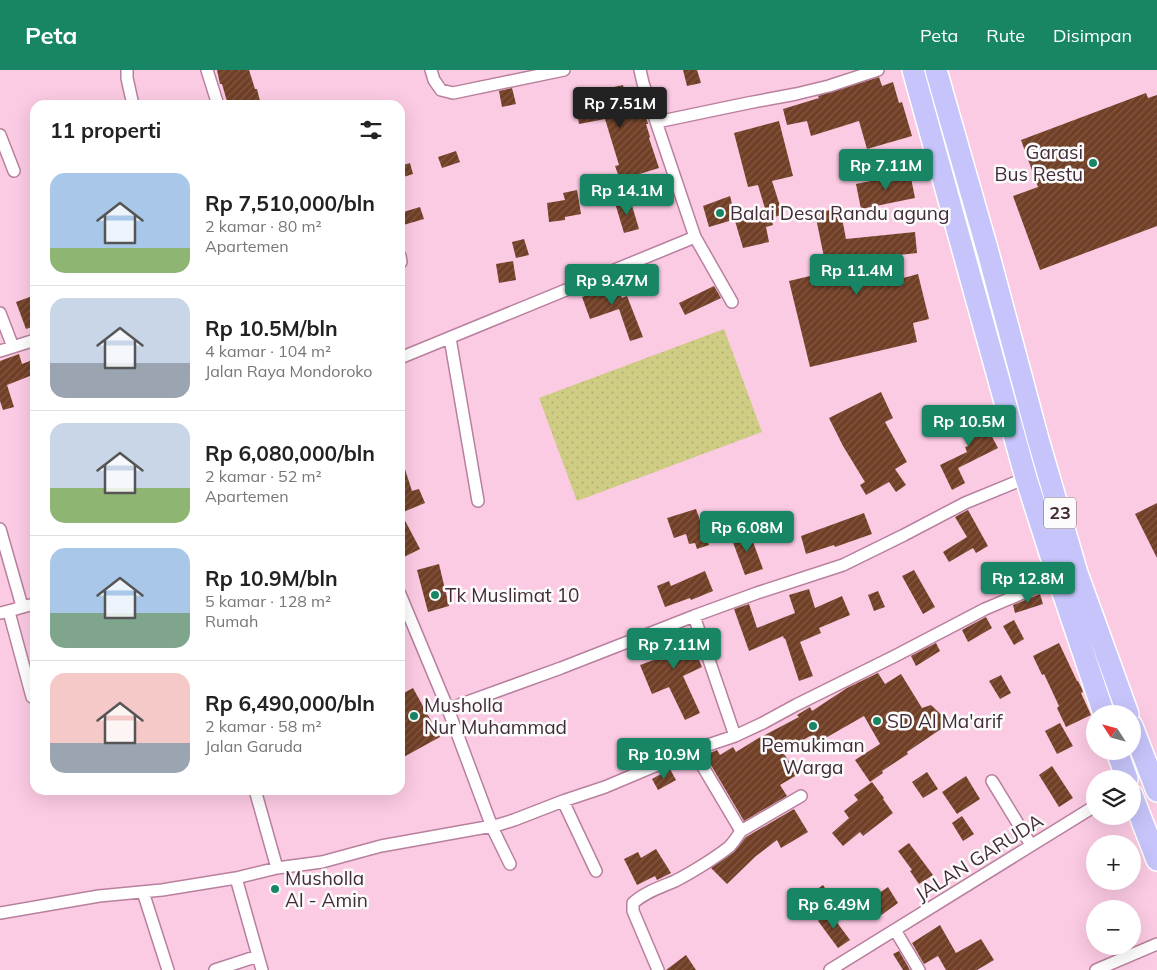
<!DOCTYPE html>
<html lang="id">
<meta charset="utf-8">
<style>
body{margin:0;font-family:Mulish,sans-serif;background:#f6f6f6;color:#222;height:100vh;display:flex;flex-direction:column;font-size:19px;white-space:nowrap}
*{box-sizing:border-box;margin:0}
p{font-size:16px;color:#767676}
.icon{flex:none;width:28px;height:28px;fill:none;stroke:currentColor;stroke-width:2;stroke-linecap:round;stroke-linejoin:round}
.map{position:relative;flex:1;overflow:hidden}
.details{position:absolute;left:30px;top:30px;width:375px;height:695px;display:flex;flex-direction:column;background:#fff;border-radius:15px;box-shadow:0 5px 20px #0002}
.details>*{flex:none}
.needle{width:32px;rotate:306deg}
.fabs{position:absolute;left:1086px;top:635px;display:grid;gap:10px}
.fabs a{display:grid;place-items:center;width:55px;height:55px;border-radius:50%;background:#fff;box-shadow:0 5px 20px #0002;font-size:25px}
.price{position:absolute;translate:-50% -42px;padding:0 11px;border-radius:5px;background:#188664;color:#fff;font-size:16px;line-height:32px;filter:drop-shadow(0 1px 2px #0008)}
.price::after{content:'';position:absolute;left:50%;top:30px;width:15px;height:11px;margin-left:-8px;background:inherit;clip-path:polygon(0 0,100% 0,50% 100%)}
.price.selected{background:#222;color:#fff}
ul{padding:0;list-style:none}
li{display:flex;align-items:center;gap:15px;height:125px;padding:0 20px}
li+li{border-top:1px solid #e0e0e0}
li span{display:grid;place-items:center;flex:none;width:140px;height:100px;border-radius:15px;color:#555}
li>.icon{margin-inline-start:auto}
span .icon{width:60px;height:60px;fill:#fffc;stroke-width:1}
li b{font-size:21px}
h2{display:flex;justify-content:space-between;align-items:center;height:60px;padding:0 20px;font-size:21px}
header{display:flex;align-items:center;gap:30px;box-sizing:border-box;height:70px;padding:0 25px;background:#188664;color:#fff}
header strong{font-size:24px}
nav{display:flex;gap:28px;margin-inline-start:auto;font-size:18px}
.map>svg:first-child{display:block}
</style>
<header>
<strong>Peta</strong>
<nav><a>Peta</a><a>Rute</a><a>Disimpan</a></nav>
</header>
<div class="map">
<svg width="1157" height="900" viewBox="0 0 1157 900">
<defs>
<pattern id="grass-dots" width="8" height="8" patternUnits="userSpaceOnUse" patternTransform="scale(1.25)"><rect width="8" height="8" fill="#cfcc84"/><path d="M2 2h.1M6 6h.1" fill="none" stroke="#b3af73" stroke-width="1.8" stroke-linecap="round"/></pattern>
<pattern id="building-hatch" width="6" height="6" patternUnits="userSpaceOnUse" patternTransform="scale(1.25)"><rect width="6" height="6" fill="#713f26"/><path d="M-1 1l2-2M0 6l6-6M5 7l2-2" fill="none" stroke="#825945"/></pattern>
</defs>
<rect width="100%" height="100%" fill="#fbcae3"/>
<!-- grass -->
<path fill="url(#grass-dots)" d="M 724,259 L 762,362 L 577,431 L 539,328 Z"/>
<!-- building -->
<path fill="url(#building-hatch)" d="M 217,0 L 249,0 L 255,19 L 257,19 L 261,35 L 228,35 L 222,14 L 220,14 Z
M 683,0 L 697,0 L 701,13 L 687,16 Z
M 879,7 L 882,16 L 893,12 L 899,33 L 902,32 L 912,66 L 867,79 L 859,51 L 811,66 L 807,51 L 787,55 L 783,39 L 819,28 L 818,26 Z
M 623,15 L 630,47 L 645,43 L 648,54 L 646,54 L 650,67 L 649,68 L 659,98 L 620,110 L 615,96 L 619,95 L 605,49 L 579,54 L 574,26 Z
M 512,18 L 516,34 L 502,37 L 499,21 Z
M 1146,23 L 1148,28 L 1157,25 L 1157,156 L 1040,200 L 1013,126 L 1038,117 L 1021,70 Z
M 779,51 L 793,106 L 772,111 L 780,136 L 778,136 L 781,145 L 771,148 L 773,155 L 766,157 L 769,172 L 743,178 L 735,151 L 766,142 L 758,115 L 748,117 L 734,63 Z
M 456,81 L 460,92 L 442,98 L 438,87 Z
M 410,93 L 413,104 L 400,108 L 400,96 Z
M 910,103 L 915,128 L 861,139 L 856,114 Z
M 577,120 L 581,144 L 565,147 L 565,150 L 549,152 L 547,133 L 565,130 L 563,123 Z
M 730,126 L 736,149 L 709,157 L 703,136 Z
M 630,129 L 639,159 L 624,163 L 615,133 Z
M 420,137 L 424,149 L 400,156 L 400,143 Z
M 840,138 L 846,169 L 915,162 L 917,183 L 890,186 L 896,210 L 918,204 L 929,249 L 913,253 L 917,272 L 810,297 L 789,211 L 827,202 L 815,143 Z
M 524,169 L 529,185 L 516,188 L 512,172 Z
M 513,191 L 516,210 L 499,213 L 496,194 Z
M 615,208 L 622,228 L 627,226 L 643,267 L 630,271 L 619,239 L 590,249 L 582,227 L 597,221 L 595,216 Z
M 714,216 L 721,228 L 685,245 L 679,233 Z
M 35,225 L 35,256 L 26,259 L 16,232 Z
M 19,284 L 22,294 L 35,289 L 35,304 L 7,315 L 14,337 L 3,340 L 0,331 L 0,291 Z
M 881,322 L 893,348 L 885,352 L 907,392 L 895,399 L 906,415 L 896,422 L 889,412 L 866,425 L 860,415 L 865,412 L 843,376 L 829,348 Z
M 978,340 L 998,378 L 958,398 L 965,413 L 952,420 L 940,395 L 967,382 L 965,377 L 968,376 L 956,351 Z
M 402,390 L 412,421 L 419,419 L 425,433 L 401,443 L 420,479 L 400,489 L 400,391 Z
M 1157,433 L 1157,488 L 1135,444 Z
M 696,439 L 709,475 L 697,479 L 695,473 L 689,474 L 686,464 L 674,468 L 667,448 Z
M 968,440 L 988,476 L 976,483 L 973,478 L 949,492 L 943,482 L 967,467 L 955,447 Z
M 864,443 L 872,464 L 835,477 L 834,475 L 806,484 L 801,466 Z
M 749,461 L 763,499 L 745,505 L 731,467 Z
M 439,494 L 449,536 L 428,542 L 417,500 Z
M 914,500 L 935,537 L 923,544 L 902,506 Z
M 705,501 L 713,521 L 691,530 L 690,528 L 665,537 L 657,516 L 669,511 L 671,516 Z
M 809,519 L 815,538 L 842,526 L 850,545 L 819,558 L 821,563 L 800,572 L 813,606 L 799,611 L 785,568 L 784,569 L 783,566 L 749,581 L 734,539 L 749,534 L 757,558 L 795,543 L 789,525 Z
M 878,521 L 885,537 L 874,541 L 868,525 Z
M 1040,524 L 1043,534 L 1015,543 L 1013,535 Z
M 986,547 L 992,558 L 968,572 L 962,560 Z
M 1014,550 L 1024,569 L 1014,575 L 1003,556 Z
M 690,559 L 694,570 L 691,571 L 702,597 L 683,606 L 700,643 L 685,650 L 669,617 L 652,624 L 640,595 L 659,588 L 651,571 L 662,566 L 664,569 Z
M 936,573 L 940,581 L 916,596 L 911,586 Z
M 1059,573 L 1077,611 L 1078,611 L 1082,619 L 1083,622 L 1081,623 L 1091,645 L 1066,657 L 1057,638 L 1059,636 L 1044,604 L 1042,605 L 1033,586 Z
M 878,603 L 885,614 L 901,604 L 922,638 L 931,635 L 950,653 L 907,682 L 908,684 L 882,701 L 883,703 L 870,712 L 855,690 L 880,674 L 864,646 L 815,674 L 810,666 L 783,682 L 797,705 L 780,715 L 787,726 L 744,751 L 705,685 L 717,680 L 720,685 L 733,677 L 736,682 L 757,669 L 799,647 L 797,645 L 810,637 L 812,641 L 847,618 Z
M 1001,605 L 1011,623 L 1000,629 L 989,611 Z
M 413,618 L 440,667 L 400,689 L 400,625 Z
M 1060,653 L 1073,676 L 1057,684 L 1045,661 Z
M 1052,696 L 1073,728 L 1059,737 L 1039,705 Z
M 670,699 L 676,710 L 658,720 L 652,709 Z
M 927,702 L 938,719 L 923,728 L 912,712 Z
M 966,706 L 980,729 L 957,744 L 942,722 Z
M 872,712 L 884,728 L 883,729 L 893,743 L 863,766 L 860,762 L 843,776 L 832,763 L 849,748 L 844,741 L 858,730 L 854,725 Z
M 794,739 L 808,762 L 781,778 L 777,770 L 756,786 L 727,814 L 711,798 L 734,782 L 746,767 Z
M 962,746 L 974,764 L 963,771 L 952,753 Z
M 909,773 L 933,805 L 919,814 L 910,801 L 912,800 L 898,781 Z
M 656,779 L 671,803 L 657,810 L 655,806 L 637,815 L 624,789 L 638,782 L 641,788 Z
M 823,815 L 835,833 L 825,840 L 812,823 Z
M 888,817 L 898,833 L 880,846 L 869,830 Z
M 830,843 L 850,870 L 838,878 L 818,851 Z
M 940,855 L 956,883 L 981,869 L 994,890 L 977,900 L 946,900 L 938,886 L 924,894 L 912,873 Z
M 899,881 L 910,900 L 903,900 L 893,884 Z
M 686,885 L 696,900 L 666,900 Z"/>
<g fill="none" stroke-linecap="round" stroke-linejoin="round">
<!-- street casing -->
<g stroke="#b8809e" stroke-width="14">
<path id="street" d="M 127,0 L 127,8 L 133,35
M 207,0 L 218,35
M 431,0 L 434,10 L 441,20 L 453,23 L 564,0
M 640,0 L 643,13 L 695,167 L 732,232
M 657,52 L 748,33 L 796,24 L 829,16 L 878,0
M 0,65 L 14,101
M 400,186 L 401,192 L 400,192
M 0,243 L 13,277
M 450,268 L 478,431
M 0,281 L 35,270
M 400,288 L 695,167
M 0,459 L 22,536
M 400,524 L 448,639 L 492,757 L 510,794
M 9,542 L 32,627
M 0,543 C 12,541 23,536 35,534
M 694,546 L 735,666
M 448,639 L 561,598 L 694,546 L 757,523 L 843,495 L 904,465 L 965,433 L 1026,408
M 693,680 L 741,761
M 992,711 L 1031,775
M 255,720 L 277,798
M 563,731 L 596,801
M 143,822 L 168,900
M 0,843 L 99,826 L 162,820 L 236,808 L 277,798 L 322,792 L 381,776 L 498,755 L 514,750 L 563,731 L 605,717 L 693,680 L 735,666 L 763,653 L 796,635 L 895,586 L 985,539 L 1058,508
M 895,860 L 919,900
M 258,886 L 262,900
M 215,900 L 258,886 L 236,808
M 658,900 L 633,841 L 633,833 C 645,822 661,817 675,811 C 691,803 715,788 729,777 C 734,772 737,767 741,761 L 801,726
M 830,900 L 1095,736
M 1096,900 L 1157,874"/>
</g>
<!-- highway casing -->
<g stroke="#fff" stroke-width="24">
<path id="highway" d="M 913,0 L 1026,408 L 1058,508 L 1104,644
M 936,0 L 988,182 L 1038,369 L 1077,503 L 1128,644
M 1132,656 L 1157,721
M 1117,681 L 1127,709
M 1132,725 L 1157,790"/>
</g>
<!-- street -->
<use href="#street" stroke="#fff" stroke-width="11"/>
<!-- highway -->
<use href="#highway" stroke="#c6c4fa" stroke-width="21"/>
</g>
<!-- markers -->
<g fill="#188664" stroke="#fbfbfb" stroke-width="2">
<circle cx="1093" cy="93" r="5"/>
<circle cx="720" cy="143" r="5"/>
<circle cx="435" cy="525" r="5"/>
<circle cx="414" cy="646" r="5"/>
<circle cx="877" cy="651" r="5"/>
<circle cx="813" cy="656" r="5"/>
<circle cx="275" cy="819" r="5"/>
</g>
<g text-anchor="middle" stroke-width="5" stroke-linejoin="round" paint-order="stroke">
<!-- shield labels -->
<rect fill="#fbfbfb" stroke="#7a6972" stroke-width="1" x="1044" y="427.5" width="32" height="31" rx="4"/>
<g font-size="18" font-weight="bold" fill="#422b37">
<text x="1060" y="449">23</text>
</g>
<!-- poi labels -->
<g font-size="19" fill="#422b37" stroke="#fbfbfb" text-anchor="start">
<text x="1083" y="89" text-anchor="end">Garasi<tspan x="1083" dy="22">Bus Restu</tspan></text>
<text x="730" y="150">Balai Desa Randu agung</text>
<text x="445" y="532">Tk Muslimat 10</text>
<text x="424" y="642">Musholla<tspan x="424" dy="22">Nur Muhammad</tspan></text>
<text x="887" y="658">SD Al Ma'arif</text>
<text x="813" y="682" text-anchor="middle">Pemukiman<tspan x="813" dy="22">Warga</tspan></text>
<text x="285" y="815">Musholla<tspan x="285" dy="22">Al - Amin</tspan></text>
</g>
<!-- street labels -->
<g font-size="19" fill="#422b37" stroke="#fbfbfb">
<text transform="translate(979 787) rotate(-32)" y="7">JALAN GARUDA</text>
</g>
</g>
</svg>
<div class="fabs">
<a><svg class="needle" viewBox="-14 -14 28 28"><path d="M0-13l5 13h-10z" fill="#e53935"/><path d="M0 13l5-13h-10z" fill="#767676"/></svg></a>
<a><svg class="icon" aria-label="layers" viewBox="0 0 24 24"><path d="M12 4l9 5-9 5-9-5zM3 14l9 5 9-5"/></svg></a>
<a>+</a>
<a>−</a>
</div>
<b class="price selected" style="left:620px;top:59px">Rp 7.51M</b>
<b class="price" style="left:886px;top:121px">Rp 7.11M</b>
<b class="price" style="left:627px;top:146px">Rp 14.1M</b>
<b class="price" style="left:857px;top:226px">Rp 11.4M</b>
<b class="price" style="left:612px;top:236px">Rp 9.47M</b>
<b class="price" style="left:969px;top:377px">Rp 10.5M</b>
<b class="price" style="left:747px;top:483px">Rp 6.08M</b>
<b class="price" style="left:1028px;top:534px">Rp 12.8M</b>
<b class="price" style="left:674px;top:600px">Rp 7.11M</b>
<b class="price" style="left:664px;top:710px">Rp 10.9M</b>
<b class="price" style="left:834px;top:860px">Rp 6.49M</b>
<section class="details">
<h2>11 properti<svg class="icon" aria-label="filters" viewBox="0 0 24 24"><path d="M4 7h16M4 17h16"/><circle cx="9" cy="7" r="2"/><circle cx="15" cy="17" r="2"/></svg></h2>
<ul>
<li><span style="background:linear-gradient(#a9c7e8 75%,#8fb573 0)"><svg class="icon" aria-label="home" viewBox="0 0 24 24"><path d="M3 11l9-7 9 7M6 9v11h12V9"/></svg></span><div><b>Rp 7,510,000/bln</b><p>2 kamar · 80 m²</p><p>Apartemen</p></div></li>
<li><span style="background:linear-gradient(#c9d6e8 65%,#9aa5b1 0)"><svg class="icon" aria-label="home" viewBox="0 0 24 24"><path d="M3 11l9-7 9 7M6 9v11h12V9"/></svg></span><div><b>Rp 10.5M/bln</b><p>4 kamar · 104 m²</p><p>Jalan Raya Mondoroko</p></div></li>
<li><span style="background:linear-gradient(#c9d6e8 65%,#8fb573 0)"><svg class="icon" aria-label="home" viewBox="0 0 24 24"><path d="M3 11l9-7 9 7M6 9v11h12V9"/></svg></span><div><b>Rp 6,080,000/bln</b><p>2 kamar · 52 m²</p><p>Apartemen</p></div></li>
<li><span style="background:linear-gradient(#a9c7e8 65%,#7fa58c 0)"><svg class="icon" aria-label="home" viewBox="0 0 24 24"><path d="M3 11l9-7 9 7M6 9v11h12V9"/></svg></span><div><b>Rp 10.9M/bln</b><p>5 kamar · 128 m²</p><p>Rumah</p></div></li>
<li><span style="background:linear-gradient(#f6c9c9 70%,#9aa5b1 0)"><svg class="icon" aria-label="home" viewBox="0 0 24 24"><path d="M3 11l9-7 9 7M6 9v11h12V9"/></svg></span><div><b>Rp 6,490,000/bln</b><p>2 kamar · 58 m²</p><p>Jalan Garuda</p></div></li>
</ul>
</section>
</div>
